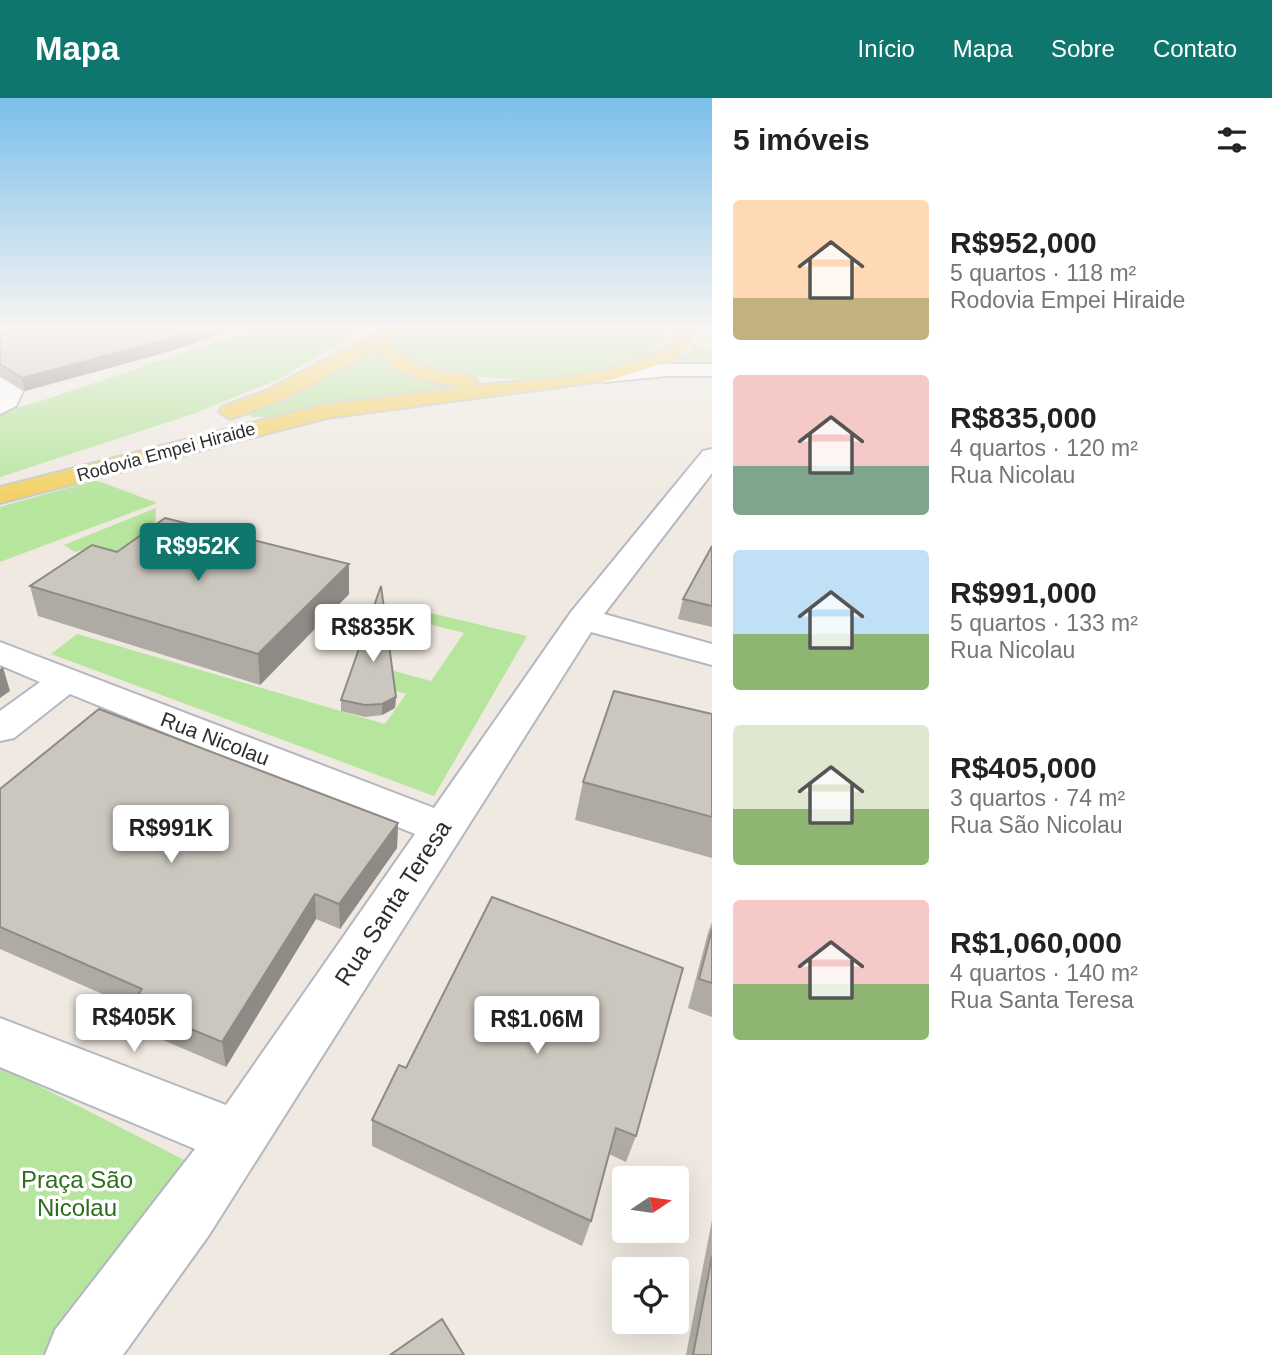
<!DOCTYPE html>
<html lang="pt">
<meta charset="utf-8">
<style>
body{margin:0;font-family:Arial,sans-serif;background:#f2f2f2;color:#222;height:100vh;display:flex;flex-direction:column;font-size:26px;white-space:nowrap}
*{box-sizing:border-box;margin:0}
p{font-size:23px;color:#767676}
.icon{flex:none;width:38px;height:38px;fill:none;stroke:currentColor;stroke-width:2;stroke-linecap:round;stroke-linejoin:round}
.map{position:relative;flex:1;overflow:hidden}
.details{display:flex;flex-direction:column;background:#fff;width:560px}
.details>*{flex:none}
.needle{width:46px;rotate:77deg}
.controls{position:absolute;left:612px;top:1068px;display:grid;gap:14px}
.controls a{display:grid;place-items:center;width:77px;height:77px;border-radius:7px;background:#fff;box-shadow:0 7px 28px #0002;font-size:35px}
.price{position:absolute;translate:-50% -60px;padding:0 16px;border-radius:7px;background:#fff;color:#222;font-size:23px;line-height:46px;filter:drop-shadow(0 2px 4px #0008)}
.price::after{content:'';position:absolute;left:50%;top:42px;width:21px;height:16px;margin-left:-10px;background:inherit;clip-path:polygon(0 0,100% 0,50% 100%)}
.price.current{background:#0f766e;color:#fff}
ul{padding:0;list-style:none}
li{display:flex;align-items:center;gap:21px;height:175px;padding:0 21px}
li span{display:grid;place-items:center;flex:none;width:196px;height:140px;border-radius:7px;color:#555}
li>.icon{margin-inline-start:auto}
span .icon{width:84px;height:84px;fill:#fffc;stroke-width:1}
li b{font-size:30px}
h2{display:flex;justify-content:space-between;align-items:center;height:84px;padding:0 21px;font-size:30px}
header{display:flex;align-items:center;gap:42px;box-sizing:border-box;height:98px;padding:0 35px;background:#0f766e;color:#fff}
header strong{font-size:33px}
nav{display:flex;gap:38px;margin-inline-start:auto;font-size:24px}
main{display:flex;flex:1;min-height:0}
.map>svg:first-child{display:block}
</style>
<header>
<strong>Mapa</strong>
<nav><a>Início</a><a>Mapa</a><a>Sobre</a><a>Contato</a></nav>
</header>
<main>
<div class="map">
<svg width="712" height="1257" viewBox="0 0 712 1257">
<rect width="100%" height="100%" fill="#efe9e1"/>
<!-- green -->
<path fill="#b6e59e" d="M 263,228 L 349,228 L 352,239 L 279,281 L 193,316 L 0,379 L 0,314 L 38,304 Z
M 412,228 L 664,228 L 670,236 C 646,290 423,298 394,245 L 396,238 Z
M 695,245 L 712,254 L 712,271 L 644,272 L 688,255 Z
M 373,254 C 396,279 431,283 463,289 L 343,304 L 266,319 L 251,319 L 248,314 L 331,278 Z
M 96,382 L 157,405 L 0,464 L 0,409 Z
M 156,410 L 155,429 L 121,474 L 105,450 L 94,449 L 75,454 L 64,447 Z
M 410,510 L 527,538 L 434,698 L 51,556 L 77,536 L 385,626 L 406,596 L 353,580 L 365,565 L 431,583 L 464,535 L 402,519 Z
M 0,968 L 198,1069 L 46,1257 L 0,1257 Z"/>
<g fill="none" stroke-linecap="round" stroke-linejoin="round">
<!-- minor casing -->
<g stroke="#b4b7c1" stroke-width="4">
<path id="minor" d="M 698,228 L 712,228 L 712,237 L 685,241 L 676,235 L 678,231 Z
M 667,266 L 712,266 L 712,278 L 667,278 L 604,284 L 594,278 L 604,272 Z
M 0,279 L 23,293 L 16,308 L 0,316 Z
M 712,351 L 712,375 L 604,516 L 712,546 L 712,567 L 591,534 L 209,1137 L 123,1257 L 45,1257 L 55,1232 L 195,1051 L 0,969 L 0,920 L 226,1007 L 415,736 L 70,596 L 14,640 L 0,643 L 0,613 L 40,584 L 0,567 L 0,544 L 434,710 L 571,514 L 703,353 Z"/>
</g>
<!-- primary casing -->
<g stroke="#c9c9c9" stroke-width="4">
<path id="primary" d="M 387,228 L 408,228 L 390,245 C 411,273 444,271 474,279 L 478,283 L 471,288 C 532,281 604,281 660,253 C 671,248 675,238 677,228 L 695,228 L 693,241 L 676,261 L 611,282 L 327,320 L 0,405 L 0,389 L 326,306 L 465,289 C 433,286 395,279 375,252 L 284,302 L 230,321 L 219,314 L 222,309 L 268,292 Z"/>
</g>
<!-- minor -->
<use href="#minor" fill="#fff" fill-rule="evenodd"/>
<!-- primary -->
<use href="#primary" fill="#f2d163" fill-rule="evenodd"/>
</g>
<!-- wall -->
<path fill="#afaba4" d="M 0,228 L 230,228 L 230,232 L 171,253 L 25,293 L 0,277 Z
M 712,448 L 712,529 L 678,521 L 683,501 Z
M 117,454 L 349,466 L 349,496 L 260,587 L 38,518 L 30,488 Z
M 396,599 L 395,610 L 382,617 L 365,619 L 341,613 L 341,602 Z
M 712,616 L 712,760 L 575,722 L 583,684 Z
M 0,691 L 398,725 L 397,750 L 340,831 L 316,821 L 226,969 L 137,931 L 132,909 L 0,851 Z
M 492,799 L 636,1038 L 626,1064 L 609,1056 L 591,1123 L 582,1148 L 372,1048 L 372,1022 L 406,970 Z
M 712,824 L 712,919 L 688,910 L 708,835 Z
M 712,1122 L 712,1257 L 686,1257 Z"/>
<!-- shaded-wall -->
<path fill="#8e8b86" d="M 207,228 L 230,228 L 230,232 L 171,253 L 25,293 L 22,280 Z
M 349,466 L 349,496 L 260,587 L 258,556 Z
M 3,569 L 10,593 L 0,600 L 0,571 Z
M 396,599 L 395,610 L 382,617 L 382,606 Z
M 398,725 L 397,750 L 340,831 L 339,806 Z
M 315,796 L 316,821 L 226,969 L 222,944 Z"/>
<!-- building -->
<path fill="#cbc7bf" stroke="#8e8b86" stroke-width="2" d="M 0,228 L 207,228 L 169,241 L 22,280 L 0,266 Z
M 165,420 L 349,466 L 258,556 L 30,488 L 92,447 L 117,454 Z
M 712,448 L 712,508 L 683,501 Z
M 381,488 L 396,599 L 382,606 L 365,607 L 341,602 Z
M 614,593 L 712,616 L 712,719 L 583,684 Z
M 99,611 L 398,725 L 339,806 L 315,796 L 222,944 L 131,906 L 142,891 L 0,829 L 0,691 Z
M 492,799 L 683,870 L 636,1038 L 616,1030 L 591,1123 L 372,1022 L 399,967 L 406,970 Z
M 712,831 L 712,885 L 699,881 Z
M 712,1158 L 712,1257 L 693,1257 Z
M 442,1221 L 464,1257 L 390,1257 Z"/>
<!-- sky -->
<linearGradient id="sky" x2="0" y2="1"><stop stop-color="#7abfeb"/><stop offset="0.57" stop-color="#f8f5f2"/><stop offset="1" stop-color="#f8f5f2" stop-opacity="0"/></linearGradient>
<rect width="712" height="403" fill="url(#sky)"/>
<g text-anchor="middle" stroke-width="7" stroke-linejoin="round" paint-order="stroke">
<!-- far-street labels -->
<g font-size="18" fill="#2e2e2e" stroke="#fff">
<text transform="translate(166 354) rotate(-15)" y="6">Rodovia Empei Hiraide</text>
</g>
<!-- street labels -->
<g font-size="21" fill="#2e2e2e" stroke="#fff">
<text transform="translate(215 641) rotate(21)" y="7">Rua Nicolau</text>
</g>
<!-- near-street labels -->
<g font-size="24" fill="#2e2e2e" stroke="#fff">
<text transform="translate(393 805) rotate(-57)" y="8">Rua Santa Teresa</text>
</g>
<!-- near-park labels -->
<g font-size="24" fill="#2c6e1b" stroke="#fff">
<text x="77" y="1090">Praça São<tspan x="77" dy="28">Nicolau</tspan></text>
</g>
</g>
</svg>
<div class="controls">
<a><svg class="needle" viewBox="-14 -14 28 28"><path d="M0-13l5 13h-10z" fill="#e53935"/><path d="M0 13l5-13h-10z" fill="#767676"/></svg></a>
<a><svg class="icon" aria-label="locate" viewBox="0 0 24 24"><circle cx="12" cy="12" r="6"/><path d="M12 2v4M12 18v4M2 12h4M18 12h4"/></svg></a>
</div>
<b class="price current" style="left:198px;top:485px">R$952K</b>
<b class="price" style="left:373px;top:566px">R$835K</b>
<b class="price" style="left:171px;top:767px">R$991K</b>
<b class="price" style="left:134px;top:956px">R$405K</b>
<b class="price" style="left:537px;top:958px">R$1.06M</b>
</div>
<section class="details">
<h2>5 imóveis<svg class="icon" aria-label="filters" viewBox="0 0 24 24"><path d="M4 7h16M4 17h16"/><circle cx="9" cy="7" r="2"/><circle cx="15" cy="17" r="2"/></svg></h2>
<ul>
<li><span style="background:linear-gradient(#ffd9b3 70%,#c2b280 0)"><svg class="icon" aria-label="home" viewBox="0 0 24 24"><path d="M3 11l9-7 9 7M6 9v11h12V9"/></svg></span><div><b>R$952,000</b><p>5 quartos · 118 m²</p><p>Rodovia Empei Hiraide</p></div></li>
<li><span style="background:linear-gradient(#f6c9c9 65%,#7fa58c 0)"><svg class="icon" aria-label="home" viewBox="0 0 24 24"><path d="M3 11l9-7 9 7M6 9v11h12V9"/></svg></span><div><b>R$835,000</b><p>4 quartos · 120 m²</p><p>Rua Nicolau</p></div></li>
<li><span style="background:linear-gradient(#bfe0f5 60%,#8fb573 0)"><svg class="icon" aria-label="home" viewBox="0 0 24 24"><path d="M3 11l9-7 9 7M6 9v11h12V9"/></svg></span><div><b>R$991,000</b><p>5 quartos · 133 m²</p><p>Rua Nicolau</p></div></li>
<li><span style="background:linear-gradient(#dfe7d0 60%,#8fb573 0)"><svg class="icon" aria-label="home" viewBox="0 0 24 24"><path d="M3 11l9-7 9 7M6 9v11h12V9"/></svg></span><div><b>R$405,000</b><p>3 quartos · 74 m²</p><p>Rua São Nicolau</p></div></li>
<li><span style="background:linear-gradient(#f6c9c9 60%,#8fb573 0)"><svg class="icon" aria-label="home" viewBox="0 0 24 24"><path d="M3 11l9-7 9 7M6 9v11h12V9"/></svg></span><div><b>R$1,060,000</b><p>4 quartos · 140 m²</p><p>Rua Santa Teresa</p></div></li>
</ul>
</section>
</main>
